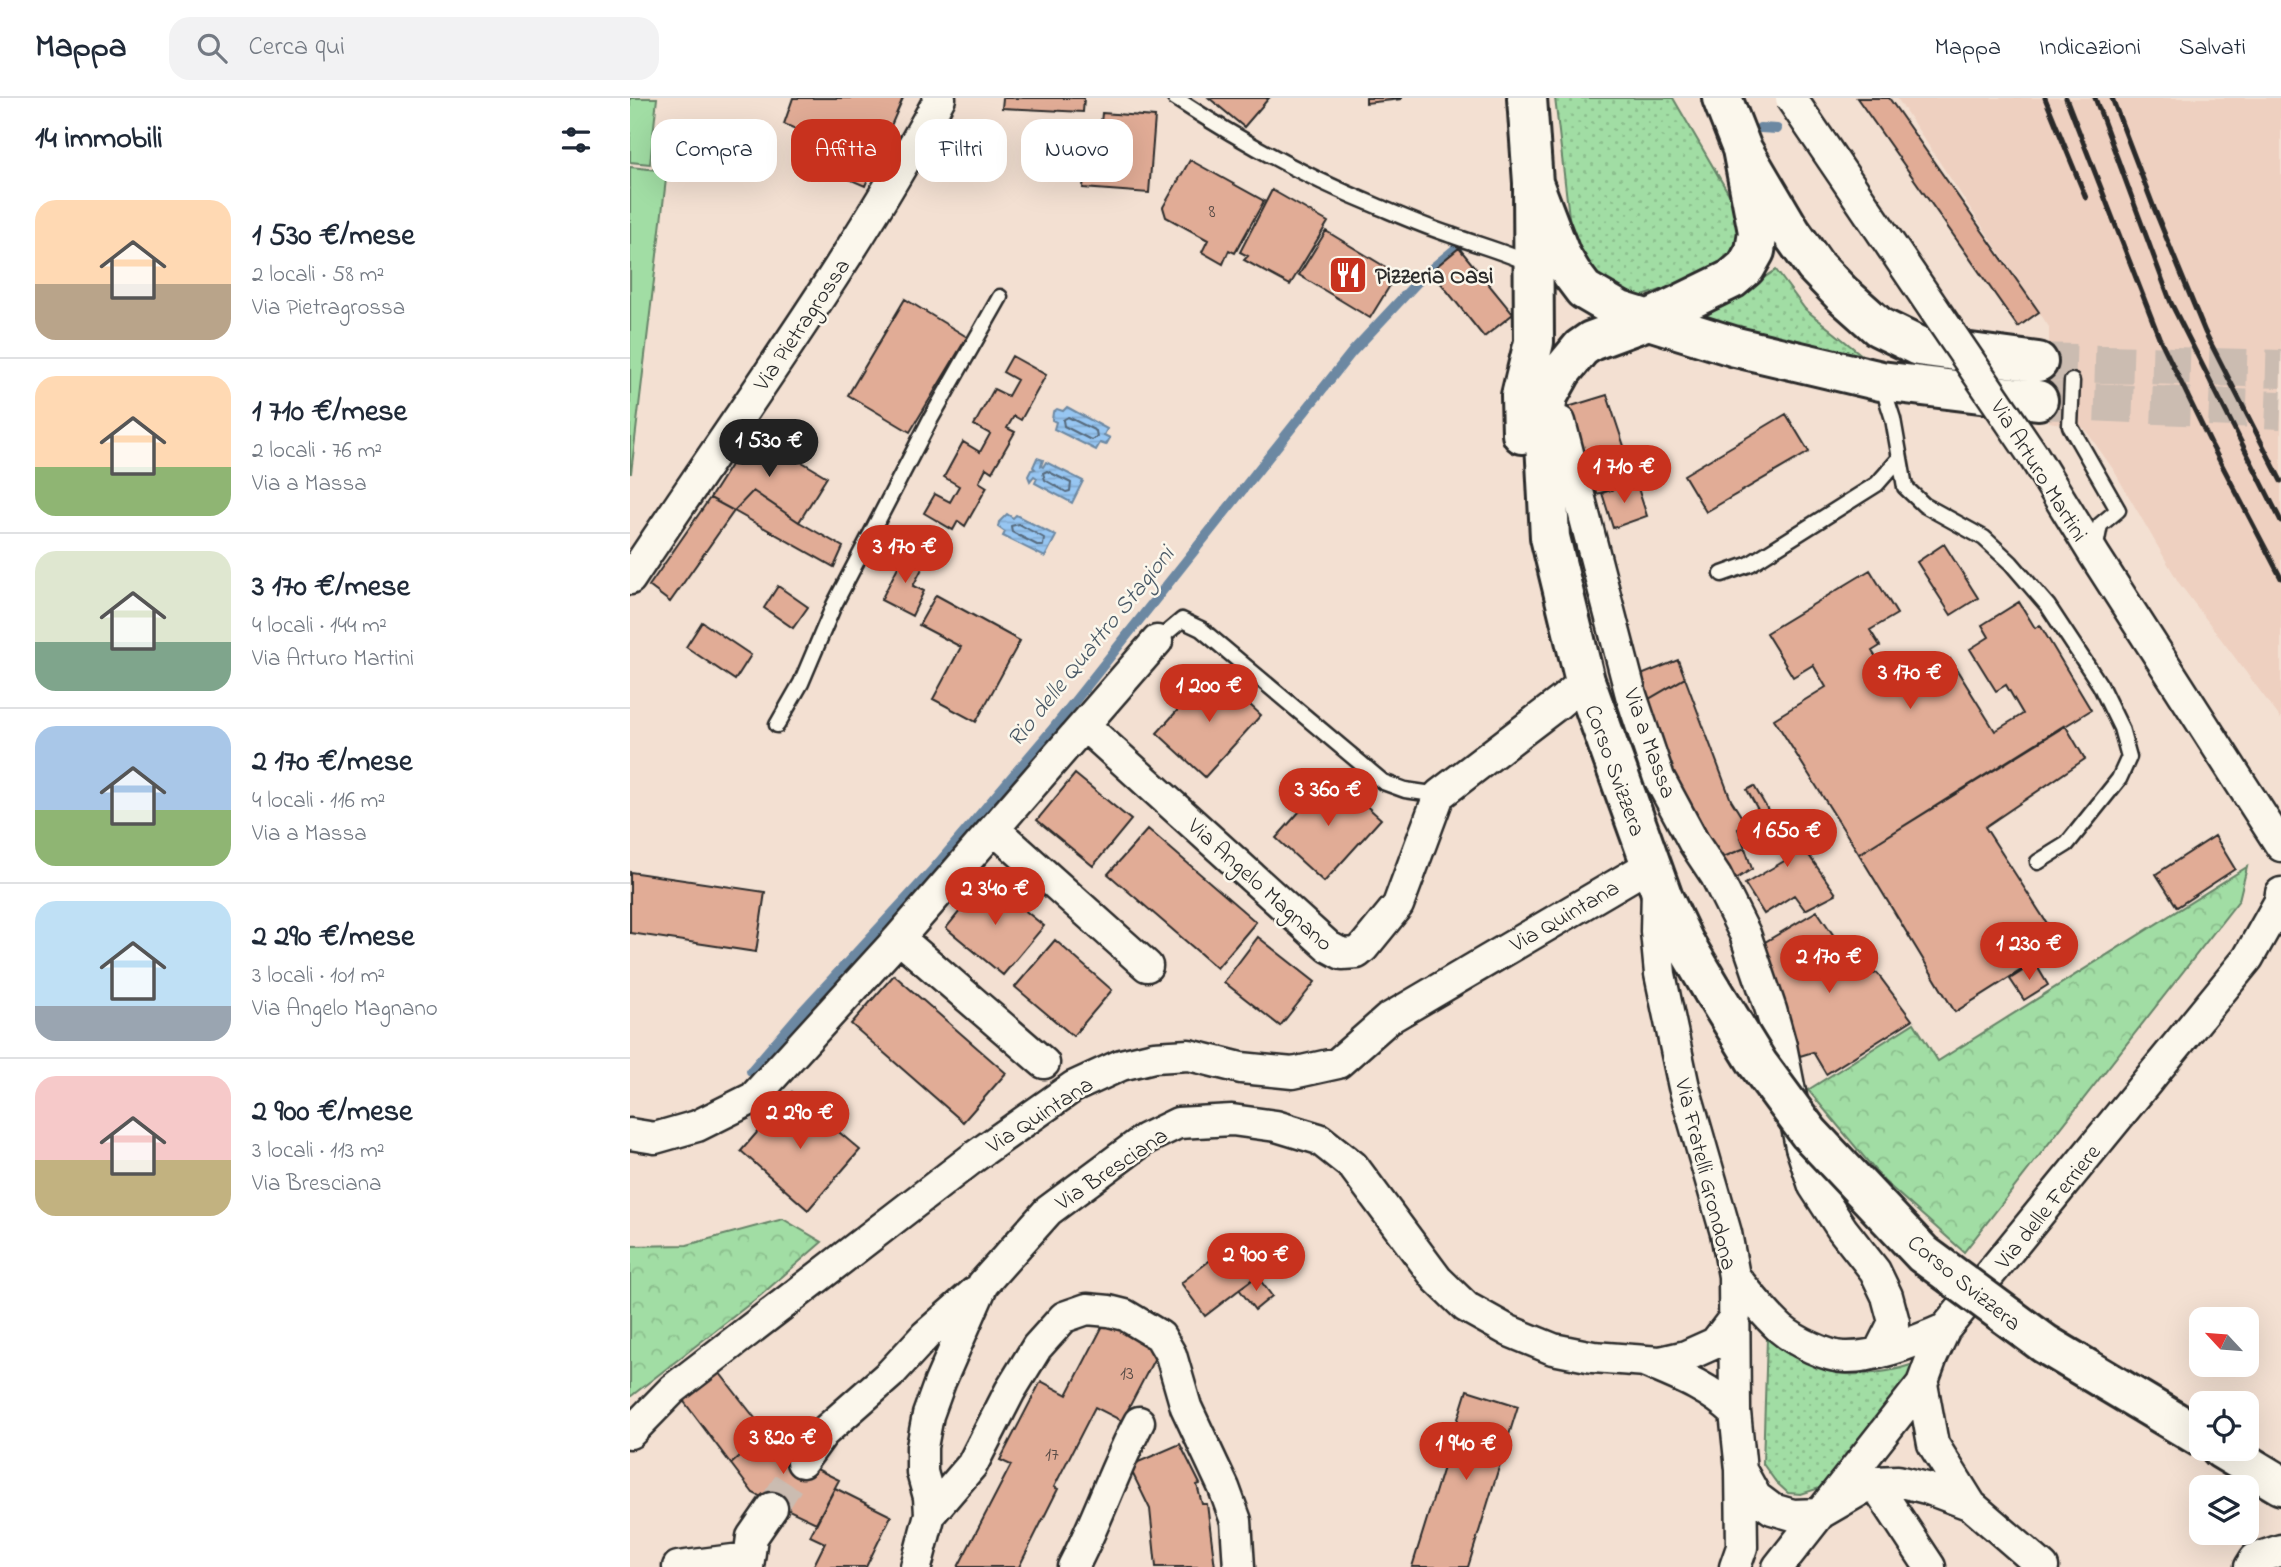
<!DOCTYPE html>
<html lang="it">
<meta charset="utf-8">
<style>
body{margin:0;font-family:"Indie Flower",sans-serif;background:#f2f2f3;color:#1f2937;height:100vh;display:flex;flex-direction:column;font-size:26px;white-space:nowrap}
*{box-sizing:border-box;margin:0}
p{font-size:23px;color:#747a83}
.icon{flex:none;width:38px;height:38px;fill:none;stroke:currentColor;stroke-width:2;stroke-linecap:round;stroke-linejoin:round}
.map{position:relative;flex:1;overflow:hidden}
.drawer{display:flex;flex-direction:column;background:#fff;width:630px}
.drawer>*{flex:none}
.guide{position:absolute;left:21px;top:21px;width:665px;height:63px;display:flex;gap:14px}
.needle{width:46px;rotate:296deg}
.buttons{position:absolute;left:1559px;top:1209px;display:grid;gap:14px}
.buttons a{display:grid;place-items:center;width:70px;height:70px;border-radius:14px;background:#fff;box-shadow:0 7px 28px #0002;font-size:35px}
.price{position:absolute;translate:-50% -60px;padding:0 16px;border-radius:24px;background:#c8321e;color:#fff;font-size:23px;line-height:46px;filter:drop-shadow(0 2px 4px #0008)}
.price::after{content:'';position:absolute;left:50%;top:42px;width:21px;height:16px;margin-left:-10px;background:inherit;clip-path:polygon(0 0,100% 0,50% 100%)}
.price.on{background:#222;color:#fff}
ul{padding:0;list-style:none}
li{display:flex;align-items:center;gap:21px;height:175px;padding:0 35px}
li+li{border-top:2px solid #e0e1e3}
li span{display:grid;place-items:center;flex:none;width:196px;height:140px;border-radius:21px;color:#555}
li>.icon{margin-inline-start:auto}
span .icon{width:84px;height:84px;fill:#fffc;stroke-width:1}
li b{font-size:30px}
h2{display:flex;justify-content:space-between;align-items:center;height:84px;padding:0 35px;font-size:30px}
.chip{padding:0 24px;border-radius:21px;background:#fff;box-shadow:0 7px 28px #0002;font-size:24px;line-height:63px}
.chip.on{background:#c8321e;color:#fff}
header{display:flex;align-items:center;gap:42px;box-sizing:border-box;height:98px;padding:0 35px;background:#fff;border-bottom:2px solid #e0e1e3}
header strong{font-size:33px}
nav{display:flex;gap:38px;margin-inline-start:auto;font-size:24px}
.search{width:490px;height:63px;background:#f2f2f3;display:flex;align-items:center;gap:18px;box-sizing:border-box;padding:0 24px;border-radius:21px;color:#747a83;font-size:26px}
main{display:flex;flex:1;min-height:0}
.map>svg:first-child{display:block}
</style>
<header>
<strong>Mappa</strong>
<div class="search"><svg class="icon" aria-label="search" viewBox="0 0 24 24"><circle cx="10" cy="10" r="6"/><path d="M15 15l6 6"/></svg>Cerca qui</div>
<nav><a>Mappa</a><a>Indicazioni</a><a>Salvati</a></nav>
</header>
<main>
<section class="drawer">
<h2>14 immobili<svg class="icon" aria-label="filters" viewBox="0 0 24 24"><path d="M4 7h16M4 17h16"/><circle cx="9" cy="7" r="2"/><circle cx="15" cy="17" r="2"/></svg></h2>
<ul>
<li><span style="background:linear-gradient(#ffd9b3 60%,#b9a48a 0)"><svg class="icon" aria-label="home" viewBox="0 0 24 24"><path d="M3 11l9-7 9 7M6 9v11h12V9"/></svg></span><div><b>1 530 €/mese</b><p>2 locali · 58 m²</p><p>Via Pietragrossa</p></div></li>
<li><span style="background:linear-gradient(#ffd9b3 65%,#8fb573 0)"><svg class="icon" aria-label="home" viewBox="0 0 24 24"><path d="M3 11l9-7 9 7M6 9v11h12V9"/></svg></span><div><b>1 710 €/mese</b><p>2 locali · 76 m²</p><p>Via a Massa</p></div></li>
<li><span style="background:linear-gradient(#dfe7d0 65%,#7fa58c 0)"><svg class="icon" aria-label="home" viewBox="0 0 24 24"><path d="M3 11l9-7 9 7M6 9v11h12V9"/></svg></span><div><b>3 170 €/mese</b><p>4 locali · 144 m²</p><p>Via Arturo Martini</p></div></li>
<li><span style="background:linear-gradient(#a9c7e8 60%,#8fb573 0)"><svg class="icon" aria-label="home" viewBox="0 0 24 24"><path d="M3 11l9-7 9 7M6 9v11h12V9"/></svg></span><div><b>2 170 €/mese</b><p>4 locali · 116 m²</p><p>Via a Massa</p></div></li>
<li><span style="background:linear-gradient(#bfe0f5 75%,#9aa5b1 0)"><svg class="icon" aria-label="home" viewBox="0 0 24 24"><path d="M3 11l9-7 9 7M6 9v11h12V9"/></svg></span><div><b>2 290 €/mese</b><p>3 locali · 101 m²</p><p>Via Angelo Magnano</p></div></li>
<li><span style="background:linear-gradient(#f6c9c9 60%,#c2b280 0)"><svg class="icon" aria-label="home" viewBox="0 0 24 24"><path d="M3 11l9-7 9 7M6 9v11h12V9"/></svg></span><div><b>2 900 €/mese</b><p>3 locali · 113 m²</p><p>Via Bresciana</p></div></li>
</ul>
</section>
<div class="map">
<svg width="1651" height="1469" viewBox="0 0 1651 1469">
<defs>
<pattern id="grass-dots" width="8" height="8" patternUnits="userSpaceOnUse" patternTransform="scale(1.75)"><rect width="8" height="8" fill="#a1dda4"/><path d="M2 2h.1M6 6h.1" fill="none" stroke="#8bbe8d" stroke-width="1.8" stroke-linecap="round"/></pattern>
<pattern id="park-crowns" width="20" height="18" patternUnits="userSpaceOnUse" patternTransform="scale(1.75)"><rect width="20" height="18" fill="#a1dda4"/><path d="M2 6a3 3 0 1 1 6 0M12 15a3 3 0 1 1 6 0" fill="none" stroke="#8bbe8d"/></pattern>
<pattern id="water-rules" width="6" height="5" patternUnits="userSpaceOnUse" patternTransform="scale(1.75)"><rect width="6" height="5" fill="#97c6f2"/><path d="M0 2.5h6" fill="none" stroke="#82aad0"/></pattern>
</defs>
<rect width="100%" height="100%" fill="#f3e0d2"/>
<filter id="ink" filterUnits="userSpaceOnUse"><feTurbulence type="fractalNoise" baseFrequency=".0143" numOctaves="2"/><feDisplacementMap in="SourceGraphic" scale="14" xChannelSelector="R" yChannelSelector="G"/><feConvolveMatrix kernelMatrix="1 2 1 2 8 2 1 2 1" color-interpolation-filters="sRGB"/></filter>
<g filter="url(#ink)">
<!-- built -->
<path fill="#eed0c0" d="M 1267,0 L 1651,0 L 1651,621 L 1549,485 L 1483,371 L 1454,330 L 1419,324 L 1419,229 Z"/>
<!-- grass -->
<path fill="url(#grass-dots)" stroke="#668468" stroke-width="2" d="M 925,0 L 1043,0 L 1107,110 L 1113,132 L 1105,156 L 1096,170 L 1007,200 L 982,196 L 944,161 Z
M 1146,172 L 1175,211 L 1233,258 L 1073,220 Z
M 1137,1240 C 1155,1251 1175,1264 1195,1272 C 1222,1281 1266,1274 1291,1263 L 1193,1389 L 1171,1396 L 1158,1395 L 1146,1384 L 1133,1366 Z"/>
<!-- park -->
<path fill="url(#park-crowns)" stroke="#668468" stroke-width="2" d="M 1617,769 L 1609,802 L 1334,1154 L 1254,1083 L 1178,992 L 1284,925 L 1308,963 Z
M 153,1121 L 192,1144 L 131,1197 L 0,1299 L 0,1148 L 57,1147 Z"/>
<!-- pitch -->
<path fill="#a1dda4" stroke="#668468" stroke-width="2" d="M 0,0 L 27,0 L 20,66 L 0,64 Z
M 0,69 L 37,73 L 1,375 L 0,375 Z"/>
<!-- water -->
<path fill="url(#water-rules)" stroke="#6c88a2" stroke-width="2" d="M 437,309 L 477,331 L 474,337 L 480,340 L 476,347 L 470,345 L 466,352 L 424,331 L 426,324 L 422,322 L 423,314 L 427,311 L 433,313 Z
M 407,360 L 413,362 L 411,368 L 413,369 L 416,364 L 453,383 L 442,405 L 405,385 L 407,380 L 404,378 L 400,383 L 398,378 L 401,372 L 405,371 L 403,369 Z
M 377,416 L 383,420 L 386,417 L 426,438 L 415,459 L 373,438 L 375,434 L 368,429 L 369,424 Z"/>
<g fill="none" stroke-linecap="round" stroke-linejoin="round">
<!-- shore -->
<path stroke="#56697b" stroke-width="2" d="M 438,319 L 466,333 L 467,339 L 461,342 L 434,328 L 433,322 Z
M 417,373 L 441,385 L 440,393 L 436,394 L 415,382 L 413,375 Z
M 389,426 L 414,440 L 413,448 L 409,448 L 382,434 L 381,428 Z"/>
<!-- stream -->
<path stroke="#6c88a2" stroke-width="10" d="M 1130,30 L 1147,31
M 121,973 L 169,917 L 301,774 L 421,633 L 722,254 L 794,177 L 829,148"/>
</g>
<!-- building -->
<path fill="#e1ac96" stroke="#2b2b2b" stroke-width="2" d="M 163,0 L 273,0 L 235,88 L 189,68 L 196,44 L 154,26 Z
M 373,0 L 454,0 L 453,14 L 372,10 Z
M 579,0 L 639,0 L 614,29 Z
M 736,0 L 771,0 L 771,1 L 736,5 Z
M 1227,0 L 1259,0 L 1409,214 L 1388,229 Z
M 472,15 L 525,19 L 519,95 L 453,90 L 456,53 L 468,54 Z
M 560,62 L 634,103 L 605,155 L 599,152 L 593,166 L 572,154 L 578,142 L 536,119 L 533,109 Z
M 642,92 L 698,124 L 660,187 L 614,162 L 618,158 L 610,154 Z
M 696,133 L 767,176 L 740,220 L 669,177 Z
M 829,150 L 883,216 L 854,239 L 801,173 Z
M 275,201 L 337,239 L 280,334 L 218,297 Z
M 382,258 L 416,277 L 391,322 L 384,318 L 377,330 L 385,334 L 362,374 L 356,370 L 349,384 L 357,389 L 335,428 L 328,423 L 323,432 L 294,415 L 305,396 L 320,404 L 329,388 L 314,379 L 333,344 L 350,354 L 360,336 L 344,327 L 364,291 L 378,298 L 387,282 L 373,274 Z
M 977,297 L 1006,384 L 967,396 L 938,309 Z
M 1156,316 L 1179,354 L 1076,414 L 1054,377 Z
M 122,334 L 197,379 L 169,424 L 123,393 L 104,413 L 80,400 Z
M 1006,384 L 1017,418 L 983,430 L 972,395 Z
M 123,393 L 169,424 L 213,449 L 204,469 L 104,413 Z
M 80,400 L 104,413 L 40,504 L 19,488 Z
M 1314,446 L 1348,500 L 1321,517 L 1287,464 Z
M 276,453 L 296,463 L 283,488 L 294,493 L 282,518 L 251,502 Z
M 1240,472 L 1267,516 L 1240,532 L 1250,548 L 1242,553 L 1267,594 L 1320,561 L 1365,633 L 1393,616 L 1376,587 L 1366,593 L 1340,551 L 1359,539 L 1352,527 L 1389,504 L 1405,530 L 1410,527 L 1461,612 L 1229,756 L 1144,621 L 1196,589 L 1183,567 L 1163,579 L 1136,535 Z
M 148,488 L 178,509 L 163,530 L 134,510 Z
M 306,497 L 390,543 L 346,624 L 303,601 L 331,549 L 289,527 Z
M 72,524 L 121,557 L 105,582 L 56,549 Z
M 1048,562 L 1055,580 L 1019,601 L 1011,577 Z
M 583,573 L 631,617 L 575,679 L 527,635 Z
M 1055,580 L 1101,702 L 1116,726 L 1108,731 L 1115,750 L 1091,760 L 1036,661 L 1019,601 Z
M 1435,627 L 1455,661 L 1355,729 L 1431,847 L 1325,914 L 1229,756 Z
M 445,676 L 501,722 L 463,768 L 407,722 Z
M 702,677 L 751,721 L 694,784 L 646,740 Z
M 1124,688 L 1138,712 L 1152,719 L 1206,796 L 1175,812 L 1164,797 L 1134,816 L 1115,786 L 1156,762 L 1117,692 Z
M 518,731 L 626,824 L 587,870 L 478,776 Z
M 1585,738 L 1605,771 L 1547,809 L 1526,776 Z
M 1115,750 L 1122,771 L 1104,782 L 1091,760 Z
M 0,774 L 135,794 L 126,854 L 0,835 Z
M 356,781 L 414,828 L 373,877 L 316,830 Z
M 1187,813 L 1232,879 L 1247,875 L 1282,922 L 1196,976 L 1183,954 L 1170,958 L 1130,847 Z
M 628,839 L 685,884 L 650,928 L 594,884 Z
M 425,842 L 482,892 L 443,938 L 385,889 Z
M 1405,865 L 1418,887 L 1394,902 L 1380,881 Z
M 264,877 L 376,975 L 333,1024 L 221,926 Z
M 162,994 L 230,1052 L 178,1112 L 111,1053 Z
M 602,1145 L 627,1178 L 575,1218 L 551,1185 Z
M 627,1178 L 642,1198 L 625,1212 L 609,1191 Z
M 478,1218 L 532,1246 L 492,1323 L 465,1309 L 424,1389 L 428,1391 L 389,1469 L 328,1469 L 381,1367 L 370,1362 L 411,1283 L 437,1297 Z
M 89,1274 L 128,1324 L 109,1338 L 118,1351 L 101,1366 L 52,1301 Z
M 837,1292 L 888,1308 L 838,1469 L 782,1469 Z
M 128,1324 L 150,1353 L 209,1382 L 186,1425 L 123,1395 L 101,1366 L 118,1351 L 109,1338 Z
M 550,1346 L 570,1386 L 567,1387 L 572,1406 L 577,1406 L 585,1469 L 526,1469 L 520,1411 L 499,1368 Z
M 205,1390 L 261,1418 L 236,1469 L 183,1469 L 195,1445 L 180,1438 Z"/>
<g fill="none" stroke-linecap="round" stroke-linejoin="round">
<!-- street-tunnel -->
<path stroke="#cbbcb1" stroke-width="30" stroke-dasharray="30 15" stroke-linecap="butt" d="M 142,1410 L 172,1364"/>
<!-- primary-tunnel -->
<path stroke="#cbbcb1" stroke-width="38" stroke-dasharray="38 19" stroke-linecap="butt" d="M 1408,264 L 1651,271
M 1408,302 L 1651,312"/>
<!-- lane casing -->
<g stroke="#2b2b2b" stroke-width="19">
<path id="lane" d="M 545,0 C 609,42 675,79 747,108 C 771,118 796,129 821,137 C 848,147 875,154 901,166
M 1442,283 L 1440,328 L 1488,412 L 1470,427 L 1465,453
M 1252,287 L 1263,321 L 1275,389 L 1294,407 L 1354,440 L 1381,465 L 1418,508 L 1470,587 L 1491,630 L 1499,659 L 1489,681 L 1437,746 L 1408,764
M 1092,476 L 1120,466 L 1247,386 L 1269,361
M 527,543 L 552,522 L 571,531 L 753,684 L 775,692 L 809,697
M 147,627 L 171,585 L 204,507 L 300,322 L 370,199"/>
</g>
<!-- street casing -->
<g stroke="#2b2b2b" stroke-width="35">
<path id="street" d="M 930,324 L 1001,597 L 1029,680 L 1064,745 L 1086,778 L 1115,836 L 1141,912 L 1151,948 L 1171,1049 L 1184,1088 L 1212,1131 L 1245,1173 L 1257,1198 L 1264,1224 L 1249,1254
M 1403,357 L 1465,458 L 1651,748
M 0,481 C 105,322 219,168 310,0
M 455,628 L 699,849 L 712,856 L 727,855 L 733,850 L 768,807 L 809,697 L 929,605 L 955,583
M 364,731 L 517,868
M 1027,790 L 1026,833 L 1030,876 L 1054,989 L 1096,1135 L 1104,1178 L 1105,1314 L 1111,1372 L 1112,1449 L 1105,1469
M 269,840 L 414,965
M 0,1036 L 25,1040 L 67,1028 L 123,1000 L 269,840 L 527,543
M 1104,1178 C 1119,1196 1134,1216 1151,1231 C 1165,1243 1197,1259 1215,1259 C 1248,1260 1285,1243 1315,1231
M 1016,1264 C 1047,1277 1079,1289 1105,1314
M 1292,1286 L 1303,1346 L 1341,1407
M 0,1335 L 43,1291 L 344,1059 L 443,989 L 491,967 L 524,959 L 559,957 L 611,970 L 663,975 L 708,965 L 758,921 L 1020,767
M 172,1364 L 193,1335 L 260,1276 L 295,1238 L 345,1194
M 1111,1372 L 1126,1399 L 1142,1411 L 1163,1417 L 1189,1416 L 1244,1384 L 1268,1383 L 1296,1390 L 1341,1407 L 1413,1469
M 1244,1384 L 1300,1469
M 300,1416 L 342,1367 L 380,1293 L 407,1249 L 434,1219 L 457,1211 L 479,1213 L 495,1217 L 530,1238 L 541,1257 L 556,1309 L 594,1390 L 606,1423 L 609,1469
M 48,1469 L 119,1460
M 118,1469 L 122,1439 L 142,1410
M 286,1469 L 300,1416 L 299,1399 L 292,1374 L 292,1349 L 298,1317 L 310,1284 L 353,1186 L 418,1113 L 515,1041 L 548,1025 L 602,1022 L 646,1028 L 689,1041 L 723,1068 L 807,1181 L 836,1209 L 879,1233 L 923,1251 L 963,1259 L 1030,1264 L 1056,1258 L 1085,1245 L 1105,1219
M 443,1469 C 468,1422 484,1371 509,1324
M 1148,1469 L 1292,1286 L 1302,1259 L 1315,1231 L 1618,860 L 1650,803 L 1651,795
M 1620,1469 L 1625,1461 L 1651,1452"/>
</g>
<!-- primary casing -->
<g stroke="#2b2b2b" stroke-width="44">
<path id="primary" d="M 1092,0 L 1112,51 L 1161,134 L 1185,168 L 1212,196 L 1249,229 L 1288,248 L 1408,264
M 903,85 L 931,158 L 942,176 L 954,192 L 990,213 L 1106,249 L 1251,283 L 1408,302
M 892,336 L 891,298 L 904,244 L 903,85 L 897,0
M 1083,893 L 1054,844 L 1033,800 L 955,583 L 920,439 L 914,325 L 918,298 L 932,273 L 951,250 L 961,243 L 1018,222 L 1102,181 L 1116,169 L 1125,153 L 1128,134 L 1112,51
M 1591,1351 L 1651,1387"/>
</g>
<!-- lane -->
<use href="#lane" stroke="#fbf7ec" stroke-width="14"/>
<!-- street -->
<use href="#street" stroke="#fbf7ec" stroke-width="30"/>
<!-- primary -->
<use href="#primary" stroke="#fbf7ec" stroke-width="38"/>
<!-- rail -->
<path stroke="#2b2b2b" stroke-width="5" d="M 1415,0 L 1456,100
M 1436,0 L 1529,239 L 1582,348 L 1651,480
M 1465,0 L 1541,205 L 1651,423
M 1482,0 L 1524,110 L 1575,234 L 1651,383"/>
<!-- street-bridge casing -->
<g stroke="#2b2b2b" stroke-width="35" stroke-linecap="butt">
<path id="street-bridge" d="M 1161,0 L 1403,357"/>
</g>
<!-- primary-bridge casing -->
<g stroke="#2b2b2b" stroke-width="44" stroke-linecap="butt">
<path id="primary-bridge" d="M 1083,893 L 1128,966 L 1179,1035 L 1293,1156 L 1415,1246 L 1572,1340"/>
</g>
<!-- street-bridge -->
<use href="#street-bridge" stroke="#fbf7ec" stroke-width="30"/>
<!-- primary-bridge -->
<use href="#primary-bridge" stroke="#fbf7ec" stroke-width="38"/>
</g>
</g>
<!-- icons -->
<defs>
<g id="restaurant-square" transform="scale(2.0125)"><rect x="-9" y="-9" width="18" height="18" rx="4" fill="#c8321e" stroke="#fbf7ec"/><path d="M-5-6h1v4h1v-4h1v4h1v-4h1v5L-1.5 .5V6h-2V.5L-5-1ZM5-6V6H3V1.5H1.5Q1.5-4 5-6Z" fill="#fff"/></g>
</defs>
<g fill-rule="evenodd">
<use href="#restaurant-square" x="718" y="177"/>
</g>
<g text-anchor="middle" stroke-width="5" stroke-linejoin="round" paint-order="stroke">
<!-- number labels -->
<g font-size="19" fill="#584b46">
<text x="582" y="119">8</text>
<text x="497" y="1281">13</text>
<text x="422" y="1362">17</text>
</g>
<!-- poi labels -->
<g font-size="23" font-weight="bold" fill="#2b2b2b" stroke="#fbf7ec" text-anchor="start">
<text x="745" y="185">Pizzeria Oasi</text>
</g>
<!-- street labels -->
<g font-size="23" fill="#2b2b2b" stroke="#fbf7ec">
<text transform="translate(171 226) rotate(-56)" y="8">Via Pietragrossa</text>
<text transform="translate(1410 372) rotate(58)" y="8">Via Arturo Martini</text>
<text transform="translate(1021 645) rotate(70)" y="8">Via a Massa</text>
<text transform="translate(986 672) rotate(70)" y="8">Corso Svizzera</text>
<text transform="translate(631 786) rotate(42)" y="8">Via Angelo Magnano</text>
<text transform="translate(934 817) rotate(-30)" y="8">Via Quintana</text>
<text transform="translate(409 1016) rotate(-33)" y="8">Via Quintana</text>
<text transform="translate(481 1070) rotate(-34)" y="8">Via Bresciana</text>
<text transform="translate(1077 1076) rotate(76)" y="8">Via Fratelli Grondona</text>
<text transform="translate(1417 1108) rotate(-51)" y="8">Via delle Ferriere</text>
<text transform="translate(1335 1184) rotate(39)" y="8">Corso Svizzera</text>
</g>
<!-- water labels -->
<g font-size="24" font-style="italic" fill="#4b5a67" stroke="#fbf7ec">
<text transform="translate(460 548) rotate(-51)" y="8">Rio delle Quattro Stagioni</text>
</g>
</g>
</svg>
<div class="buttons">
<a><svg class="needle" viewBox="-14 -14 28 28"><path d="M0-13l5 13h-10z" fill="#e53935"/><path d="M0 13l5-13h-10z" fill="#747a83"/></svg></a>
<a><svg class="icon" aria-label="locate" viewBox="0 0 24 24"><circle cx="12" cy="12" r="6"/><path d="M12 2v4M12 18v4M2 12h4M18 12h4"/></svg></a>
<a><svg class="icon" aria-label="layers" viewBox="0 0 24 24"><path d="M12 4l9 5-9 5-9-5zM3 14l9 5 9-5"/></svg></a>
</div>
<b class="price on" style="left:139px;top:381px">1 530 €</b>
<b class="price" style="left:994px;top:407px">1 710 €</b>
<b class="price" style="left:275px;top:487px">3 170 €</b>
<b class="price" style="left:1280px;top:613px">3 170 €</b>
<b class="price" style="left:579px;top:626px">1 200 €</b>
<b class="price" style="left:698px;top:730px">3 360 €</b>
<b class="price" style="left:1157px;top:771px">1 650 €</b>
<b class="price" style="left:365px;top:829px">2 340 €</b>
<b class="price" style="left:1399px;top:884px">1 230 €</b>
<b class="price" style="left:1199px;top:897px">2 170 €</b>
<b class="price" style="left:170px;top:1053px">2 290 €</b>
<b class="price" style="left:626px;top:1195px">2 900 €</b>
<b class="price" style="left:153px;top:1378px">3 820 €</b>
<b class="price" style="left:836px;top:1384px">1 940 €</b>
<div class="guide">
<a class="chip">Compra</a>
<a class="chip on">Affitta</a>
<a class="chip">Filtri</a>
<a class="chip">Nuovo</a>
</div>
</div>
</main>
